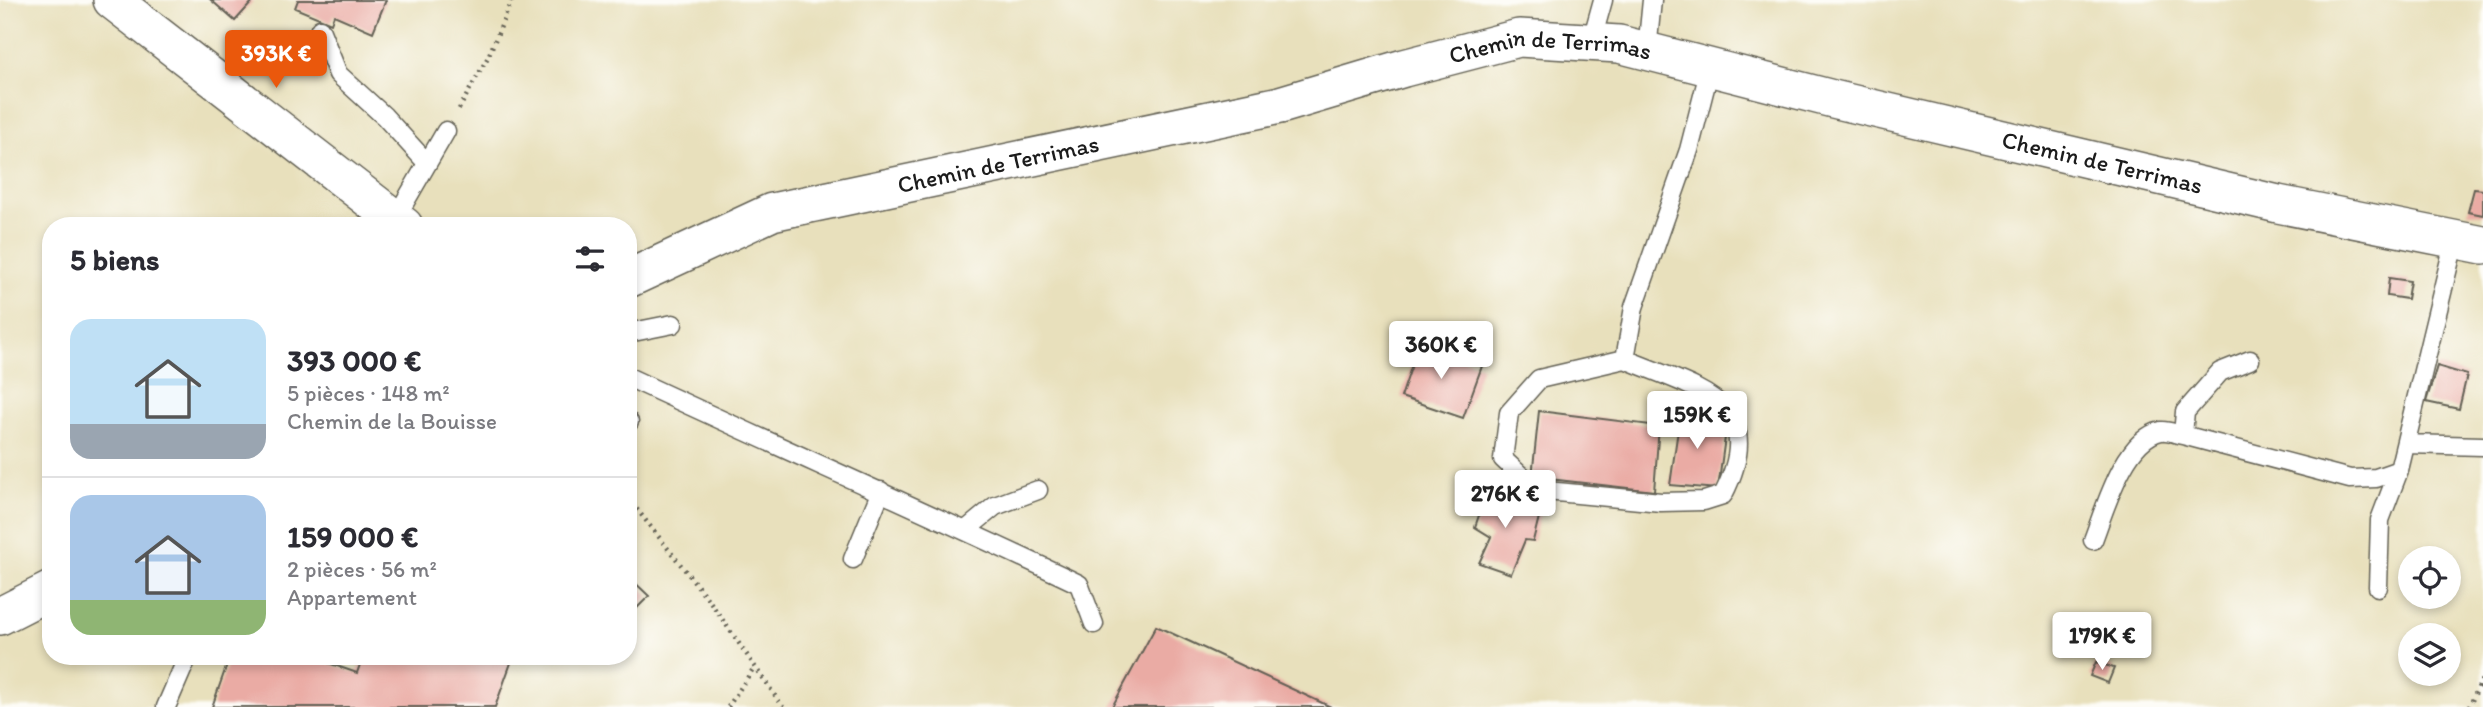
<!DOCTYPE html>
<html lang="fr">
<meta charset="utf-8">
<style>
body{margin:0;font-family:Itim,sans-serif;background:#f2f2f3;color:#2b2b33;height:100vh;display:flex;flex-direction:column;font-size:26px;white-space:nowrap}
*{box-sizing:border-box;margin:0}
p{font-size:23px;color:#7c7c81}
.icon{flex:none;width:38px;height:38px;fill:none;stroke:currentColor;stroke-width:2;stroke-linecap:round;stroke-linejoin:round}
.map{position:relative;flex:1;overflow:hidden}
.drawer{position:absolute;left:42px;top:217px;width:595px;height:448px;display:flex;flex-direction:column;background:#fff;border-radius:28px;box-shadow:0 4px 10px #0003}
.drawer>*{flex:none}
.controls{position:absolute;left:2398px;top:546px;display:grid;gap:14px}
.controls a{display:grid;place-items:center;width:63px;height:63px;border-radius:50%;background:#fff;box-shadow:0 4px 10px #0003;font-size:35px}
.price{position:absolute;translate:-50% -60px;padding:0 16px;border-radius:7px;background:#fff;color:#222;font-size:23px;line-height:46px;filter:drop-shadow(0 2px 4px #0008)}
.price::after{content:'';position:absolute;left:50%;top:42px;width:21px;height:16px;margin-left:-10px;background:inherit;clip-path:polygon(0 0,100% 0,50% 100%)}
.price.current{background:#ea580c;color:#fff}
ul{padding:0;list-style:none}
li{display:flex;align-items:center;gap:21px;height:175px;padding:0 28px}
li+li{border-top:2px solid #e1e1e2}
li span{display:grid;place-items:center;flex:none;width:196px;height:140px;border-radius:21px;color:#555}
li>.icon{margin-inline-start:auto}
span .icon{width:84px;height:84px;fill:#fffc;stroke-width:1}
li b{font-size:30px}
h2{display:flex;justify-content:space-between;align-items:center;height:84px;padding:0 28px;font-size:30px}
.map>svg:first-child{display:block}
</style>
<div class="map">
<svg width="2483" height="707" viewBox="0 0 2483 707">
<rect width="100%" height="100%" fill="#fdfcf7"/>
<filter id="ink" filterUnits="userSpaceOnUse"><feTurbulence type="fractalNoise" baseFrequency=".0143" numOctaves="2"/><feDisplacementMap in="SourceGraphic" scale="14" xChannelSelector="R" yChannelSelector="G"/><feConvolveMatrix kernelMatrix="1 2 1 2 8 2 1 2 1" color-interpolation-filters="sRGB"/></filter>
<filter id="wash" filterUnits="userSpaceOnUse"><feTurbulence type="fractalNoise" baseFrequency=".00686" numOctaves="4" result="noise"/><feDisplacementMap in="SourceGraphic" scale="28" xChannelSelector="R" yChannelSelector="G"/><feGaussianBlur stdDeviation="1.57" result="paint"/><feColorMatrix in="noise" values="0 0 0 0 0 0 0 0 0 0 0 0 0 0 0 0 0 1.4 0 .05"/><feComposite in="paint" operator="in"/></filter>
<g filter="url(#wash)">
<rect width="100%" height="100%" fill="#e8e0bc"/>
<g id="blocks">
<!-- building -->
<path fill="#eaaba4" d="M 211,0 L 254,0 L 235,21 Z
M 298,0 L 386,0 L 373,32 L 334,15 L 331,23 L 295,8 Z
M 2474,189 L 2483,190 L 2483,215 L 2468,212 Z
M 2389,278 L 2410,281 L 2407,299 L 2387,296 Z
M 1419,344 L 1482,366 L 1463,418 L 1401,397 Z
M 2437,366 L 2467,375 L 2459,409 L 2426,402 Z
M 1682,402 L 1707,408 L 1705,430 L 1726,430 L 1718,489 L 1670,485 Z
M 1539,411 L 1659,426 L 1654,491 L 1532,477 Z
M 1488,489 L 1540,513 L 1533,541 L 1525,540 L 1511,574 L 1479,563 L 1491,537 L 1475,527 Z
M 628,576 L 649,596 L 628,617 Z
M 1156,626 L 1331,707 L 1112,707 Z
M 230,656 L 308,656 L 357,673 L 363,656 L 502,656 L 512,660 L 495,707 L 212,707 Z
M 2096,662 L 2114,668 L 2108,683 L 2090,676 Z"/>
</g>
</g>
<g filter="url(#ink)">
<use href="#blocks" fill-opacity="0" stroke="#636154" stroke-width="2"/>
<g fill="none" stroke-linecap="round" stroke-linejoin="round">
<!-- service casing -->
<g stroke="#636154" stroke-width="21">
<path id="service" d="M 320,29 L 338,74 L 384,116 L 427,163
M 1591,43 L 1603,0
M 1647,51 L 1652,0
M 395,219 L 446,131
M 628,333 L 673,324
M 1625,359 C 1696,389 1771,401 1723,495 L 1704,501 L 1661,502 L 1536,490 L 1503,459 L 1509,413 L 1539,379 L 1625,359 L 1634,307 L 1689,150 L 1710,68
M 2250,360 L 2220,372 L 2185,412 L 2183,435 L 2350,479 L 2376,478 L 2399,470 L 2455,239
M 628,377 C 778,447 930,513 1079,584 L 1094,624
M 628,422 L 629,422
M 2406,444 L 2483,446
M 966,530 L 995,506 L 1038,490
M 2093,540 C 2105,509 2124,439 2161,431 C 2168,430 2176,434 2183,435
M 853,559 L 881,491
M 2378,587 L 2380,520 L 2399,470
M 166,707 L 188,656"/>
</g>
<!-- minor casing -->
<g stroke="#636154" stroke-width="40">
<g id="minor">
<path d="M 112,0 L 404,226"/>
<path id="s1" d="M 628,279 L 772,212 L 1280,105 L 1404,68 L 1519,38 L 1619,44 L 1833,99 L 2278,204 L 2483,245"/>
<path d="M 0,616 L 51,590"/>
</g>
</g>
<!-- path -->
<path stroke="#636154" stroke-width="4.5" stroke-dasharray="2 5" stroke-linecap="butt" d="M 459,109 L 488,57 L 512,0
M 628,498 L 711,603 L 783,707
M 728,707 L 755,666
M 2469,707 L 2483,677"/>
<!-- service -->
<use href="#service" stroke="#fff" stroke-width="18"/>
<!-- minor -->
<use href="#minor" stroke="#fff" stroke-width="37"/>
</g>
</g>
<g text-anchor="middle" stroke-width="5" stroke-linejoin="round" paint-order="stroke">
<!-- street labels -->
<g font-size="24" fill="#1c1c1c" stroke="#fdfcf7">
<text dy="8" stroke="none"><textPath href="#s1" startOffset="957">Chemin de Terrimas</textPath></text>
<text dy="8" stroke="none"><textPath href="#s1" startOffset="1524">Chemin de Terrimas</textPath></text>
<text dy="8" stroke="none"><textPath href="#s1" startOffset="390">Chemin de Terrimas</textPath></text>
</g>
</g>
</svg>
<div class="controls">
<a><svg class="icon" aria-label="locate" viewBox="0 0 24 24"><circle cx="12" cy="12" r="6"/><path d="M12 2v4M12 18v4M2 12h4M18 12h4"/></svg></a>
<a><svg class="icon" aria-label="layers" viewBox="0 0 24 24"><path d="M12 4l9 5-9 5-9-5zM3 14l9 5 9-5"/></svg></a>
</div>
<b class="price current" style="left:276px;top:90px">393K €</b>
<b class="price" style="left:1441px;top:381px">360K €</b>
<b class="price" style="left:1697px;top:451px">159K €</b>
<b class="price" style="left:1505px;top:530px">276K €</b>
<b class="price" style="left:2102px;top:672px">179K €</b>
<section class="drawer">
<h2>5 biens<svg class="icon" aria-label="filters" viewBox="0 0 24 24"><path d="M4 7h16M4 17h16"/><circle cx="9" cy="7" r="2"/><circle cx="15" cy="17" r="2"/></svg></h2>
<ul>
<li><span style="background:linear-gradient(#bfe0f5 75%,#9aa5b1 0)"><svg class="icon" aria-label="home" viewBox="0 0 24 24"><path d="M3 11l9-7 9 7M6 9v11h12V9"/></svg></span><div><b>393 000 €</b><p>5 pièces · 148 m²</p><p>Chemin de la Bouisse</p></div></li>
<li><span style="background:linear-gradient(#a9c7e8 75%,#8fb573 0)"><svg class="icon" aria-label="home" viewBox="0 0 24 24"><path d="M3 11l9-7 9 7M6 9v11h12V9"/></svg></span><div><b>159 000 €</b><p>2 pièces · 56 m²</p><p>Appartement</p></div></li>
</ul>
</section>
</div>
